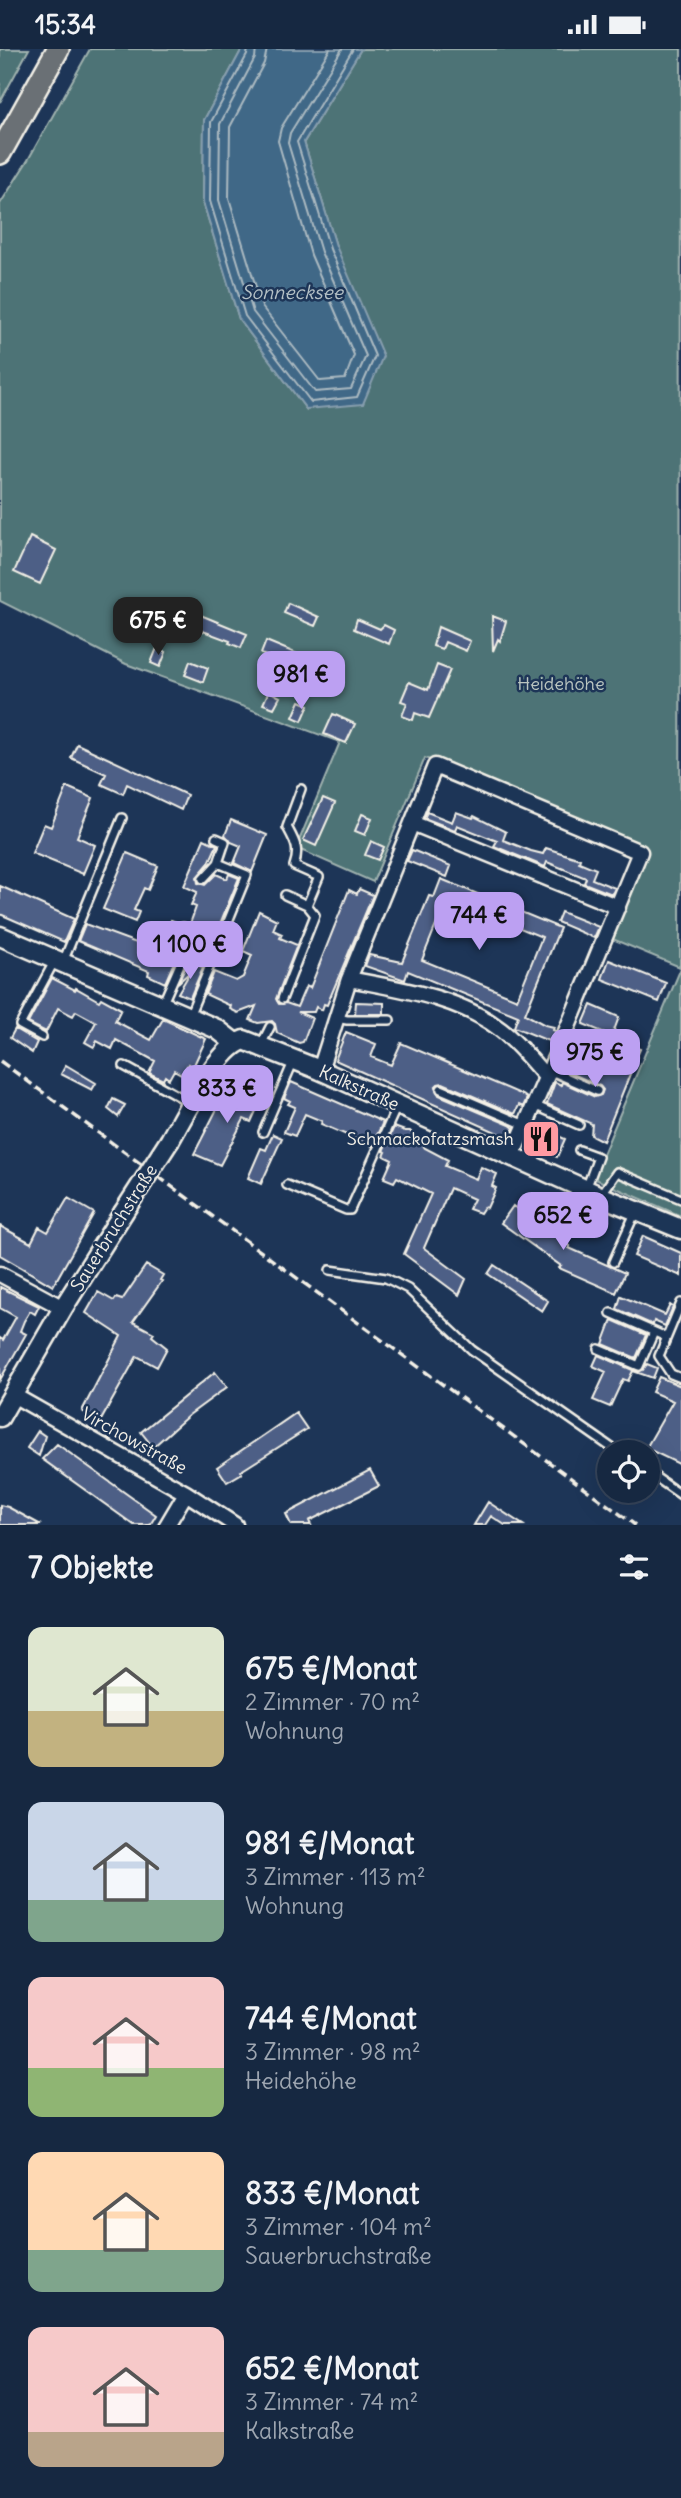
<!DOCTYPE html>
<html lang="de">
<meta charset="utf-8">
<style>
body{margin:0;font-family:Delius,sans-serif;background:#23344c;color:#f1f3f6;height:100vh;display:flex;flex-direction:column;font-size:26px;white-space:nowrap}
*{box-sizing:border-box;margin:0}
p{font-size:23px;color:#9ea6b1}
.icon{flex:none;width:38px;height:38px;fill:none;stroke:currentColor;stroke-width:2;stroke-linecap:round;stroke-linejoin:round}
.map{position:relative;height:1476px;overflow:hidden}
.sheet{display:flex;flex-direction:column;background:#162841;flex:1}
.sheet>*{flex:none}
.controls{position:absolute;left:597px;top:1391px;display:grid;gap:14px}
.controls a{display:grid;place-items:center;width:63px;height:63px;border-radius:50%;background:#162841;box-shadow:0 7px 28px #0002,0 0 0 2px #35445a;font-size:35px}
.price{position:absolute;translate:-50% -60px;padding:0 16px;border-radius:14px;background:#bca0f2;color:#111;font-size:23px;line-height:46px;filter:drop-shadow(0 2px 4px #0008)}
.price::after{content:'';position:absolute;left:50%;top:42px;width:21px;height:16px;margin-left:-10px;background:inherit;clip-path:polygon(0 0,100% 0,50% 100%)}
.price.on{background:#222;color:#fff}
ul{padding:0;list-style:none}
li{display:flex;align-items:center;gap:21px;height:175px;padding:0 28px}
li span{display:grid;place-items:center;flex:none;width:196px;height:140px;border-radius:14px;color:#555}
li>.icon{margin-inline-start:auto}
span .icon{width:84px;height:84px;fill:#fffc;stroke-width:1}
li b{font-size:30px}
h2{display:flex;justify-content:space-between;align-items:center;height:84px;padding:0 28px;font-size:30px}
.status{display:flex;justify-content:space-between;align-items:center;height:49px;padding:0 35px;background:#162841;direction:ltr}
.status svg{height:19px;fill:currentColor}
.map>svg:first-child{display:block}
</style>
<div class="status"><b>15:34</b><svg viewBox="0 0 49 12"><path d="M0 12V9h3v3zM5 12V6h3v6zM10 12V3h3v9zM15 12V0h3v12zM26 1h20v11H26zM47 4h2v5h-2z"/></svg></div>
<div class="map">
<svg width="681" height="1476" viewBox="0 0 681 1476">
<rect width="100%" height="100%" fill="#1d3557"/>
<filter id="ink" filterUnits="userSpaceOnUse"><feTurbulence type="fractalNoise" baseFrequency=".0143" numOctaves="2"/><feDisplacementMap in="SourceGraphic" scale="14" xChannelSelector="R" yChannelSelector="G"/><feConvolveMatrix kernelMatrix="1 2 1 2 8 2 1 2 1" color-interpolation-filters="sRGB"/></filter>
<g filter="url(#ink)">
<!-- green -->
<path fill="#4d7376" stroke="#a0b2af" stroke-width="2" d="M 0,0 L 29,0 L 0,53 Z
M 90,0 L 242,0 L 204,71 L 203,153 L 239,270 L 306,360 L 336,197 L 304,93 L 361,0 L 681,0 L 680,918 L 610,889 L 645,800 L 425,709 L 373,833 L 296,799 L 340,693 L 126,615 L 0,552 L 0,155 L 28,111 Z
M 681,919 L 681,1167 L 593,1129 Z"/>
<!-- water -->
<path fill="#3f6787" stroke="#879eae" stroke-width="2" d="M 242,0 L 361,0 L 304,93 L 336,197 L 383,307 L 363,355 L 306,360 L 239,270 L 203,153 L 204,71 Z"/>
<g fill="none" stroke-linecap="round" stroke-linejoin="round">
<!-- shore -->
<path stroke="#acbac1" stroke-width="2" d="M 248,0 L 247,6 L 211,73 L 210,152 L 245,267 L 311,353 L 357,348 L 375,307 L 330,200 L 297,93 L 353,0
M 256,0 L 255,9 L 220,75 L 219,151 L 253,263 L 315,343 L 351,340 L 366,307 L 321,203 L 288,94 L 290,84 L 342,0
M 267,0 L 264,14 L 230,78 L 229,149 L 262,258 L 320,332 L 345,330 L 354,306 L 311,206 L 278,92 L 281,79 L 330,0"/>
</g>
<!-- building -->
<path fill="#4e5f86" stroke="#f4f1e8" stroke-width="2" fill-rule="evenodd" d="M 30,488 L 56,501 L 40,535 L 14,523 Z
M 288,554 L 319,568 L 315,577 L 284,564 Z
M 181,558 L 247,585 L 241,599 L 229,594 L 230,592 L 176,572 Z
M 492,567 L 506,572 L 500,592 L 498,590 L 493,602 Z
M 357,570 L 380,580 L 384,576 L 394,581 L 389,595 L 354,580 Z
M 438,578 L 470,592 L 466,602 L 445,593 L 442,600 L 433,597 Z
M 266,592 L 300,606 L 295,619 L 261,605 Z
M 157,599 L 166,603 L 160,618 L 151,614 Z
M 190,612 L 208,619 L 203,633 L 185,626 Z
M 437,616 L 450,621 L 429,669 L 415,664 L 413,671 L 402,667 L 407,654 L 401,652 L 409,633 L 428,641 Z
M 269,642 L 280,648 L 274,659 L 263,655 Z
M 300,652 L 309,656 L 302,672 L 293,668 Z
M 333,665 L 355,675 L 346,694 L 324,685 Z
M 77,695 L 187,746 L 181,761 L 127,735 L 123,745 L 101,735 L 106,725 L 71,709 Z
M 67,738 L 93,749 L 77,788 L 95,796 L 83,825 L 32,804 L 44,775 L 51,778 Z
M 323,749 L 335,754 L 316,797 L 303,791 Z
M 427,763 L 452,773 L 456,763 L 473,769 L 474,767 L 506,783 L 503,791 L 531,802 L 543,805 L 546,799 L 580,810 L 579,813 L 596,820 L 592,830 L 615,839 L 612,845 L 584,834 L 586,829 L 547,813 L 545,818 L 494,797 L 497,792 L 457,776 L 455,781 L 424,769 Z
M 362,765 L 372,769 L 365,786 L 355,782 Z
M 231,771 L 267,786 L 252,823 L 234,814 L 241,797 L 231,793 L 225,786 Z
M 204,790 L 217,796 L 209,814 L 197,828 L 198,834 L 205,836 L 216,825 L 227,830 L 229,825 L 239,829 L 210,899 L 185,889 L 196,858 L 191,856 L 197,843 L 184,837 Z
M 371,792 L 384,798 L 378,811 L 365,806 Z
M 412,801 L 451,817 L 447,828 L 407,812 Z
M 127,804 L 158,817 L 148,841 L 144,839 L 134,861 L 139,863 L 135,873 L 103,860 Z
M 441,830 L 560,879 L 525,965 L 545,976 L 554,978 L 553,981 L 556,982 L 551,993 L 514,978 L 518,967 L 408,922 L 405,931 L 365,917 L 369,906 L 402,913 L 429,847 L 434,848 ZM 447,849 L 542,888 L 517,950 L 422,911 Z
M 0,837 L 74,870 L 64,893 L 0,865 Z
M 359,840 L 373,846 L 327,956 L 324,955 L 322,961 L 316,958 L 314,963 L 298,963 L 312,969 L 303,993 L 299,994 L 277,984 L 275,975 L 272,972 L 258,974 L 250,971 L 256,957 L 238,964 L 230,960 L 231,957 L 205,945 L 214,923 L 236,932 L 243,928 L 252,906 L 243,902 L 259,862 L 277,871 L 273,881 L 282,885 L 280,889 L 297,896 L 276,950 L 279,955 L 286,954 L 297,958 L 306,937 L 310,939 L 349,841 L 357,845 Z
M 561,863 L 599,878 L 594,889 L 557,873 Z
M 171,871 L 179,874 L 165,909 L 174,913 L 165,934 L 148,926 L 149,922 L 78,892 L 85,875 L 150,899 L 156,885 L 163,889 Z
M 609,911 L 666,934 L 659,953 L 602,930 Z
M 196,916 L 203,918 L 190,949 L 178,944 L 191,922 L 178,934 L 186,917 L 194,921 Z
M 52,929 L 75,941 L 76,939 L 99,952 L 101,949 L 121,960 L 115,972 L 151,991 L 163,970 L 206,990 L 193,1018 L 188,1015 L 183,1026 L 174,1021 L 169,1030 L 165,1027 L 163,1031 L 149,1024 L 155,1012 L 116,991 L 112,1000 L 97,992 L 94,998 L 85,993 L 96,973 L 76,962 L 73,967 L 58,959 L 46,983 L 28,974 Z
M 356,953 L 384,954 L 384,965 L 355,965 Z
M 591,956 L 619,968 L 612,987 L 583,975 Z
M 15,980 L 37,993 L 32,1004 L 10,989 Z
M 346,983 L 376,995 L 371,1008 L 391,1016 L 401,994 L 523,1046 L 527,1049 L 523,1058 L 519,1056 L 515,1065 L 443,1034 L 438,1035 L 435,1038 L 439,1046 L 510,1076 L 514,1079 L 509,1089 L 335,1011 Z
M 625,994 L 640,1000 L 603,1092 L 591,1086 L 592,1075 L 547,1055 L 555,1033 L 561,1036 L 562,1033 L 595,1048 L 601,1046 L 603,1041 L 600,1037 L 566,1022 L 574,1002 L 603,1013 L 604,1010 L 617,1015 Z
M 66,1016 L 96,1034 L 92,1041 L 61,1025 Z
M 291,1033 L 383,1073 L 372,1097 L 321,1075 L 322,1072 L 305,1065 L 295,1087 L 284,1083 L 295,1058 L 288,1055 L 290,1052 L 284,1049 Z
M 236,1037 L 262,1049 L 251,1073 L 244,1070 L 220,1116 L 194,1105 L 218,1058 L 226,1061 Z
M 113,1050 L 125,1056 L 118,1068 L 108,1060 Z
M 394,1078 L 405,1082 L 410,1082 L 425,1099 L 448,1111 L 445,1117 L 476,1130 L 481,1118 L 497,1125 L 492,1137 L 496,1139 L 487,1159 L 484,1158 L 480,1164 L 469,1160 L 474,1150 L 450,1139 L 424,1199 L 466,1230 L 459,1246 L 404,1205 L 431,1145 L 397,1128 L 394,1133 L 384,1129 L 392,1111 L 384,1107 L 386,1103 L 383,1102 Z
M 538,1078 L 565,1090 L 557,1108 L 531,1097 Z
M 273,1085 L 282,1089 L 261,1135 L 248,1129 L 261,1099 L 266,1101 Z
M 68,1149 L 94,1164 L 53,1237 L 0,1206 L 0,1177 L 31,1194 L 39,1178 L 48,1183 Z
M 513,1157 L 570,1197 L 569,1199 L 625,1224 L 616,1244 L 559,1219 L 561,1217 L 501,1174 Z
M 643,1187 L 681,1204 L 681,1227 L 634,1207 Z
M 146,1216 L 163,1226 L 160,1231 L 162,1232 L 133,1273 L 154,1284 L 152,1287 L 167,1299 L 157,1318 L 137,1307 L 100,1373 L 82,1362 L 121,1287 L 86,1264 L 98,1243 L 114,1252 L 116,1249 L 122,1251 Z
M 494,1216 L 548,1252 L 542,1262 L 488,1225 Z
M 0,1238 L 39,1257 L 35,1265 L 30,1262 L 24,1272 L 20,1282 L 26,1285 L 0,1331 L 0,1289 L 3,1291 L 16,1268 L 0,1259 Z
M 621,1247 L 665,1266 L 670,1256 L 673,1258 L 665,1277 L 654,1272 L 653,1276 L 617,1260 Z
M 612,1271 L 646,1286 L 636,1309 L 603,1295 Z
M 598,1306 L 637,1323 L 643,1321 L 647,1315 L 657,1319 L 653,1329 L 633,1322 L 628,1332 L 623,1330 L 610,1358 L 593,1351 L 606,1323 L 593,1317 Z
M 215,1323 L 227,1338 L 189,1366 L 153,1398 L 141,1383 Z
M 659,1328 L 681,1337 L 681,1416 L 646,1399 L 673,1352 L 652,1343 Z
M 296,1364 L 307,1380 L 241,1422 L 242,1424 L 227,1433 L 217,1418 Z
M 38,1382 L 45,1387 L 39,1407 L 27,1399 Z
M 57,1395 L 156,1466 L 150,1476 L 134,1476 L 42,1410 Z
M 370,1421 L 379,1437 L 309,1472 L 311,1476 L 291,1476 L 286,1465 Z
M 488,1453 L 523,1476 L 505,1476 L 491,1467 L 485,1476 L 474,1476 Z
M 0,1456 L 8,1458 L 41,1476 L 0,1476 Z"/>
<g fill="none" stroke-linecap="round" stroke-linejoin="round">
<!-- service casing -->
<g stroke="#f4f1e8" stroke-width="12">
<path id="service" d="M 203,830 L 218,814
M 285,846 L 307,856 L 319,828 L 294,817 C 300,800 295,793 287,778 L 301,740
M 183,878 L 177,892 L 214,907 L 189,967
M 214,907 L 247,826 L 218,814 L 225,793 L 216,789
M 63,913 L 122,769
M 282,950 L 315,866 L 307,856
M 162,956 L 188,897
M 337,969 L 347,971 L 390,971
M 42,988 L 20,976 L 55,911
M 261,996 L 270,978
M 124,1017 L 191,1054
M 549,1021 L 597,1042
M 441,1040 L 525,1076
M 534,1056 L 579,1076
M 263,1083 L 294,1011
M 579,1101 L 598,1108 L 586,1140
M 287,1136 L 346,1161 L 350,1161 L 397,1057
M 601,1146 L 617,1123 L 681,1150
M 613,1213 L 636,1162
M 330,1221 L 386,1229 L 408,1240 L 472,1301 L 619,1404
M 681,1254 L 659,1307 L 671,1325 L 681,1329
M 611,1264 L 666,1288
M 599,1300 L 639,1317 L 654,1283
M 648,1423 L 681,1446"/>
</g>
<!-- minor casing -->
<g stroke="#f4f1e8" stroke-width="19">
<path id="minor" d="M 412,774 L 618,858
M 349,930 C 400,940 459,948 501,981 C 518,994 532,1012 546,1028
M 320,1021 L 349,930 L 435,717 L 640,803 L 560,997 L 512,1107
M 0,1225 L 63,1259
M 13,1346 L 186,1444 L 235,1476
M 167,1476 L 186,1444"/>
</g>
<!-- tertiary casing -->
<g stroke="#f4f1e8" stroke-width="23">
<path id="tertiary" d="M 0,887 L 217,980 L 235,994
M 170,1091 C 185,1065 217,1000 244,991 L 320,1021 L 600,1147 L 681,1180
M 0,1368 L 63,1259 L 123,1164"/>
</g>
<!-- primary casing -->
<g stroke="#f4f1e8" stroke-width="26">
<path id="primary" d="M 0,104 L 58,0"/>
</g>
<!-- service -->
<use href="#service" stroke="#1d3557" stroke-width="7"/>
<!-- minor -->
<use href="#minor" stroke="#1d3557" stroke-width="14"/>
<!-- tertiary -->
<use href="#tertiary" stroke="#1d3557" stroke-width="18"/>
<!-- primary -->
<use href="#primary" stroke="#6a7074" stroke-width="21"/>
<!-- rail -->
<path stroke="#f4f1e8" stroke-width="3.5" stroke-dasharray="10 5" stroke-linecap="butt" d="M 0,1012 L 635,1476"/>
<!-- tertiary-bridge casing -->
<g stroke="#f4f1e8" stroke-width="23" stroke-linecap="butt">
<path id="tertiary-bridge" d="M 123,1164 L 170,1091"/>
</g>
<!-- tertiary-bridge -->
<use href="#tertiary-bridge" stroke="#1d3557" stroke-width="18"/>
</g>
</g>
<!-- icons -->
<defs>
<g id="restaurant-square" transform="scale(2.0125)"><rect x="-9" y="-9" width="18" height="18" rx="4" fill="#ff9aa2" stroke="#1d3557"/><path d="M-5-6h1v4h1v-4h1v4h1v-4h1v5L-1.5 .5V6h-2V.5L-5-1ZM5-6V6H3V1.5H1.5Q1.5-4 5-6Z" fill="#111"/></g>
</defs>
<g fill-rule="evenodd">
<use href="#restaurant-square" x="541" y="1090"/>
</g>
<g text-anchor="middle" stroke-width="5" stroke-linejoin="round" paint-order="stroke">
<!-- park labels -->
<g font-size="18" fill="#bac5c0" stroke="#1d3557">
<text x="561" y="641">Heidehöhe</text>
</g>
<!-- street labels -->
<g font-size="18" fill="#f4f1e8" stroke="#1d3557">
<text transform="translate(359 1039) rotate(24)" y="6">Kalkstraße</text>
<text transform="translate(114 1179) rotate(-58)" y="6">Sauerbruchstraße</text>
<text transform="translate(134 1392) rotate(29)" y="6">Virchowstraße</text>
</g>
<!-- poi labels -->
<g font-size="18" fill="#f4f1e8" stroke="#1d3557" text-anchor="end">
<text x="514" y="1096">Schmackofatzsmash</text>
</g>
<!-- water labels -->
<g font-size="19" font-style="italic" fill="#b5c1c6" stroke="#1d3557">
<text x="292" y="250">Sonnecksee</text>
</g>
</g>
</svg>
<div class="controls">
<a><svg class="icon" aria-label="locate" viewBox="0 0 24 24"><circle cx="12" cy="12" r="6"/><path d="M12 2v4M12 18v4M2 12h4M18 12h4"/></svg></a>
</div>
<b class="price on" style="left:158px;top:608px">675 €</b>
<b class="price" style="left:301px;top:662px">981 €</b>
<b class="price" style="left:479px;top:903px">744 €</b>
<b class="price" style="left:190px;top:932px">1 100 €</b>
<b class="price" style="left:595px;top:1040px">975 €</b>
<b class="price" style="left:227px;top:1076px">833 €</b>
<b class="price" style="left:563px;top:1203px">652 €</b>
</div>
<section class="sheet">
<h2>7 Objekte<svg class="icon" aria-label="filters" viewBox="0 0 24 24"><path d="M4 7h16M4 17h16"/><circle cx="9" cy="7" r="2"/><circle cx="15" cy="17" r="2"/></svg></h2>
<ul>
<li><span style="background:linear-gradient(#dfe7d0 60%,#c2b280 0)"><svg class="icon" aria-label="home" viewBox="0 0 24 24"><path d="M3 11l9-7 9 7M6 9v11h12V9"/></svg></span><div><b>675 €/Monat</b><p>2 Zimmer · 70 m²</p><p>Wohnung</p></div></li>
<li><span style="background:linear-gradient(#c9d6e8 70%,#7fa58c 0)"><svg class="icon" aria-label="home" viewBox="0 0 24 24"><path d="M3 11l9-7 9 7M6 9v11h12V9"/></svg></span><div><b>981 €/Monat</b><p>3 Zimmer · 113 m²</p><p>Wohnung</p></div></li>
<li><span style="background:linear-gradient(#f6c9c9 65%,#8fb573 0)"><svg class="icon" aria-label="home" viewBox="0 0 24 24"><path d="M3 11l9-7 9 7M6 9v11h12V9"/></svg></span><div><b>744 €/Monat</b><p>3 Zimmer · 98 m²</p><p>Heidehöhe</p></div></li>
<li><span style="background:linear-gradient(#ffd9b3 70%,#7fa58c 0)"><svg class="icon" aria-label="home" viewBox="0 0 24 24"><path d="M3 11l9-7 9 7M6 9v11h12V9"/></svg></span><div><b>833 €/Monat</b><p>3 Zimmer · 104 m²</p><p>Sauerbruchstraße</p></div></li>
<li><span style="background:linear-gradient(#f6c9c9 75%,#b9a48a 0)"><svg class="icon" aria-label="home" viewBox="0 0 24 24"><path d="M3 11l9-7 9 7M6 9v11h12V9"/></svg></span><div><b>652 €/Monat</b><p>3 Zimmer · 74 m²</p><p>Kalkstraße</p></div></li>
</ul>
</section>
